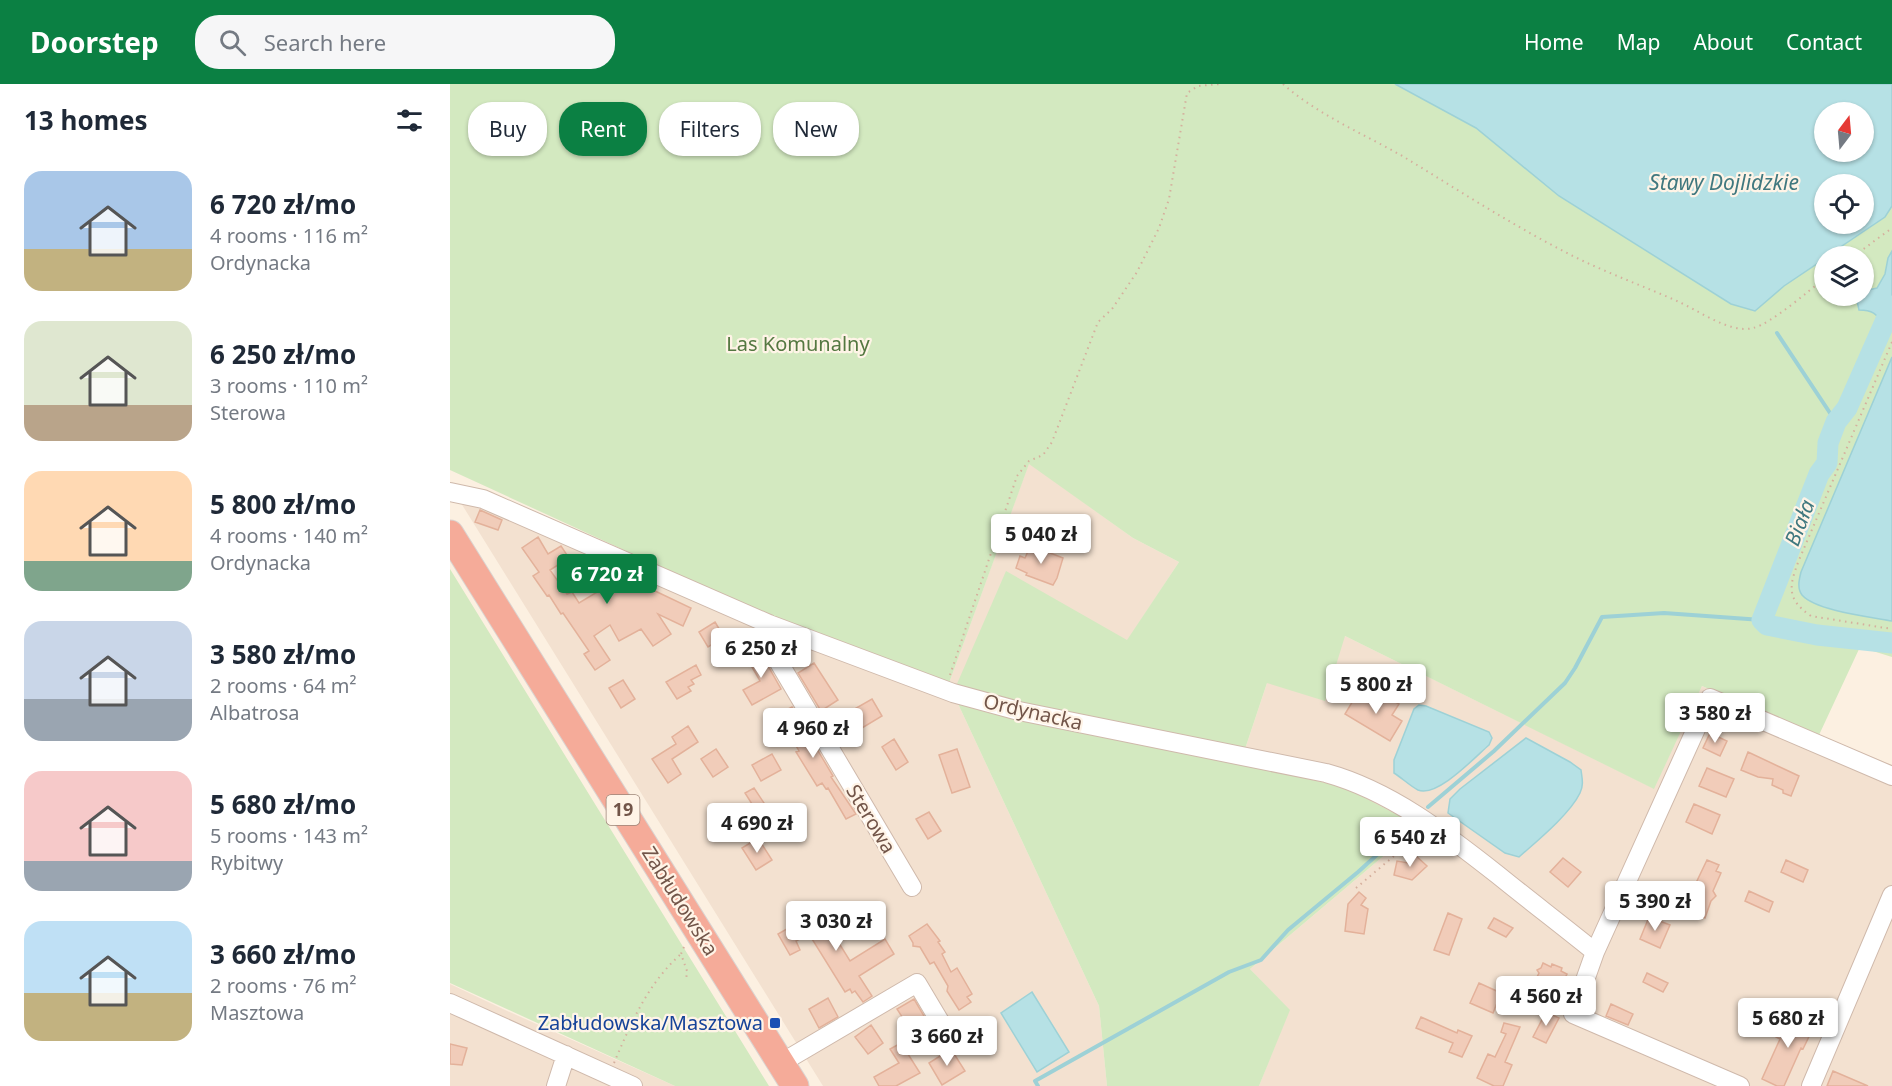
<!DOCTYPE html>
<meta charset="utf-8">
<style>
body{margin:0;font-family:"Noto Sans",sans-serif;background:#f6f6f7;color:#1f2937;height:100vh;display:flex;flex-direction:column;font-size:22px;white-space:nowrap}
*{box-sizing:border-box;margin:0}
p{font-size:20px;color:#747a83}
.icon{flex:none;width:33px;height:33px;fill:none;stroke:currentColor;stroke-width:2;stroke-linecap:round;stroke-linejoin:round}
.map{position:relative;flex:1;overflow:hidden}
.sheet{display:flex;flex-direction:column;background:#fff;width:450px}
.sheet>*{flex:none}
.hud{position:absolute;left:18px;top:18px;width:570px;height:54px;display:flex;gap:12px}
.needle{width:39px;rotate:16deg}
.fabs{position:absolute;left:1364px;top:18px;display:grid;gap:12px}
.fabs a{display:grid;place-items:center;width:60px;height:60px;border-radius:50%;background:#fff;box-shadow:0 2px 4px #0004;font-size:30px}
.price{position:absolute;translate:-50% -51px;padding:0 14px;border-radius:6px;background:#fff;color:#222;font-size:20px;line-height:39px;filter:drop-shadow(0 2px 3px #0008)}
.price::after{content:'';position:absolute;left:50%;top:36px;width:18px;height:14px;margin-left:-9px;background:inherit;clip-path:polygon(0 0,100% 0,50% 100%)}
.price.active{background:#0b8043;color:#fff}
ul{padding:0;list-style:none}
li{display:flex;align-items:center;gap:18px;height:150px;padding:0 24px}
li span{display:grid;place-items:center;flex:none;width:168px;height:120px;border-radius:18px;color:#555}
li>.icon{margin-inline-start:auto}
span .icon{width:72px;height:72px;fill:#fffc;stroke-width:1}
li b{font-size:26px}
h2{display:flex;justify-content:space-between;align-items:center;height:72px;padding:0 24px;font-size:26px}
.pill{padding:0 21px;border-radius:24px;background:#fff;box-shadow:0 2px 4px #0004;font-size:21px;line-height:54px}
.pill.active{background:#0b8043;color:#fff}
header{display:flex;align-items:center;gap:36px;box-sizing:border-box;height:84px;padding:0 30px;background:#0b8043;color:#fff}
header strong{font-size:28px}
nav{display:flex;gap:33px;margin-inline-start:auto;font-size:21px}
.search{width:420px;height:54px;background:#f6f6f7;display:flex;align-items:center;gap:15px;box-sizing:border-box;padding:0 21px;border-radius:24px;color:#747a83;font-size:22px}
main{display:flex;flex:1;min-height:0}
.map>svg:first-child{display:block}
</style>
<header>
<strong>Doorstep</strong>
<div class="search"><svg class="icon" aria-label="search" viewBox="0 0 24 24"><circle cx="10" cy="10" r="6"/><path d="M15 15l6 6"/></svg>Search here</div>
<nav><a>Home</a><a>Map</a><a>About</a><a>Contact</a></nav>
</header>
<main>
<section class="sheet">
<h2>13 homes<svg class="icon" aria-label="filters" viewBox="0 0 24 24"><path d="M4 7h16M4 17h16"/><circle cx="9" cy="7" r="2"/><circle cx="15" cy="17" r="2"/></svg></h2>
<ul>
<li><span style="background:linear-gradient(#a9c7e8 65%,#c2b280 0)"><svg class="icon" aria-label="home" viewBox="0 0 24 24"><path d="M3 11l9-7 9 7M6 9v11h12V9"/></svg></span><div><b>6 720 zł/mo</b><p>4 rooms · 116 m²</p><p>Ordynacka</p></div></li>
<li><span style="background:linear-gradient(#dfe7d0 70%,#b9a48a 0)"><svg class="icon" aria-label="home" viewBox="0 0 24 24"><path d="M3 11l9-7 9 7M6 9v11h12V9"/></svg></span><div><b>6 250 zł/mo</b><p>3 rooms · 110 m²</p><p>Sterowa</p></div></li>
<li><span style="background:linear-gradient(#ffd9b3 75%,#7fa58c 0)"><svg class="icon" aria-label="home" viewBox="0 0 24 24"><path d="M3 11l9-7 9 7M6 9v11h12V9"/></svg></span><div><b>5 800 zł/mo</b><p>4 rooms · 140 m²</p><p>Ordynacka</p></div></li>
<li><span style="background:linear-gradient(#c9d6e8 65%,#9aa5b1 0)"><svg class="icon" aria-label="home" viewBox="0 0 24 24"><path d="M3 11l9-7 9 7M6 9v11h12V9"/></svg></span><div><b>3 580 zł/mo</b><p>2 rooms · 64 m²</p><p>Albatrosa</p></div></li>
<li><span style="background:linear-gradient(#f6c9c9 75%,#9aa5b1 0)"><svg class="icon" aria-label="home" viewBox="0 0 24 24"><path d="M3 11l9-7 9 7M6 9v11h12V9"/></svg></span><div><b>5 680 zł/mo</b><p>5 rooms · 143 m²</p><p>Rybitwy</p></div></li>
<li><span style="background:linear-gradient(#bfe0f5 60%,#c2b280 0)"><svg class="icon" aria-label="home" viewBox="0 0 24 24"><path d="M3 11l9-7 9 7M6 9v11h12V9"/></svg></span><div><b>3 660 zł/mo</b><p>2 rooms · 76 m²</p><p>Masztowa</p></div></li>
</ul>
</section>
<div class="map">
<svg width="1442" height="1002" viewBox="0 0 1442 1002">
<rect width="100%" height="100%" fill="#fcf0e1"/>
<!-- residential -->
<path fill="#f3e1d0" d="M 579,379 L 683,454 L 729,478 L 677,557 L 503,609 L 649,922 L 657,1002 L 373,1002 L 6,411 L 498,602 Z
M 895,552 L 1203,704 L 1252,602 L 1442,681 L 1442,1002 L 809,1002 L 839,926 L 800,885 L 969,742 L 790,680 L 817,599 Z
M 0,900 L 53,925 L 225,1002 L 0,1002 Z"/>
<!-- green -->
<path fill="#d3e9c0" fill-rule="evenodd" d="M 0,0 L 1442,0 L 1442,573 L 1410,563 L 1369,651 L 1252,602 L 1204,705 L 895,552 L 875,617 L 817,599 L 790,680 L 894,703 L 969,742 L 800,885 L 840,926 L 809,1002 L 657,1002 L 649,922 L 503,609 L 556,487 L 677,556 L 729,478 L 683,454 L 579,380 L 498,602 L 324,535 L 0,386 ZM 1374,28 L 1413,28 L 1413,68 L 1374,68 ZM 1374,100 L 1413,100 L 1413,140 L 1374,140 ZM 1374,172 L 1413,172 L 1413,212 L 1374,212 Z
M 0,485 L 319,1002 L 225,1002 L 0,899 Z"/>
<!-- water -->
<path fill="#b6e1e5" stroke="#9dd1d6" stroke-width="1.5" fill-rule="evenodd" d="M 945,0 L 1442,0 L 1442,122 L 1435,133 L 1377,172 L 1374,172 L 1374,175 L 1334,202 L 1305,227 L 1281,220 L 1109,112 L 1026,44 ZM 1413,28 L 1413,68 L 1374,68 L 1374,28 ZM 1413,100 L 1413,140 L 1374,140 L 1374,100 Z
M 1442,167 L 1442,229 L 1439,237 L 1434,240 C 1426,230 1423,226 1409,226 L 1407,217 L 1411,212 L 1413,212 L 1414,207 L 1427,204 L 1435,190 L 1438,174 Z
M 1442,273 L 1442,537 C 1421,533 1366,527 1352,511 C 1347,504 1349,496 1351,488 Z
M 969,621 L 976,622 L 1039,648 L 1042,654 L 1039,661 C 1025,673 987,714 968,706 C 960,702 952,694 944,689 L 944,676 L 964,625 Z
M 1076,654 L 1120,678 L 1131,686 C 1132,694 1134,701 1130,709 C 1120,730 1087,757 1069,773 L 1055,769 L 998,729 L 1000,715 L 1010,705 Z
M 582,908 L 619,968 L 587,988 L 551,929 Z"/>
<g fill="none" stroke-linecap="round" stroke-linejoin="round">
<!-- stream -->
<path stroke="#9dd1d6" stroke-width="4" d="M 1327,249 L 1386,338
M 978,723 L 1044,667 L 1115,599 L 1125,584 L 1152,533 L 1214,529 L 1312,536
M 588,1002 L 585,997 L 779,888 L 811,876 L 838,846 L 908,788 L 960,741"/>
<!-- river -->
<path stroke="#b6e1e5" stroke-width="21" d="M 1442,222 L 1397,324 L 1386,338 L 1378,359 L 1377,379 L 1369,390 L 1312,536 L 1317,541 L 1367,551 L 1442,559"/>
</g>
<!-- building -->
<path fill="#f1ccb9" stroke="#e3b19a" stroke-width="1.5" d="M 30,426 L 52,436 L 48,446 L 25,438 Z
M 88,453 L 98,470 L 111,462 L 119,474 L 100,486 L 117,510 L 122,508 L 129,519 L 159,501 L 166,486 L 204,503 L 203,506 L 241,524 L 233,542 L 208,530 L 221,550 L 203,562 L 191,545 L 169,557 L 160,541 L 144,552 L 160,576 L 145,586 L 134,570 L 139,567 L 113,529 L 111,530 L 99,511 L 97,512 L 83,492 L 89,488 L 72,464 Z
M 588,460 L 596,463 L 595,467 L 613,474 L 607,494 L 603,501 L 576,491 L 577,489 L 566,484 L 570,472 L 575,474 L 579,465 L 585,467 Z
M 265,538 L 274,553 L 258,563 L 249,548 Z
M 308,564 L 331,605 L 302,621 L 293,606 L 310,597 L 295,571 Z
M 364,579 L 388,616 L 371,627 L 348,589 Z
M 246,581 L 251,591 L 241,596 L 244,600 L 238,603 L 241,607 L 227,615 L 216,598 Z
M 173,596 L 185,615 L 171,624 L 159,604 Z
M 928,608 L 949,620 L 942,631 L 952,637 L 940,657 L 895,630 L 907,610 L 922,619 Z
M 422,615 L 432,632 L 412,644 L 401,627 Z
M 342,623 L 383,692 L 381,693 L 406,730 L 396,735 L 378,704 L 376,705 L 372,699 L 367,702 L 346,668 L 349,667 L 336,644 L 333,645 L 326,631 Z
M 238,642 L 248,658 L 222,675 L 231,690 L 218,699 L 202,675 L 226,660 L 222,653 Z
M 1260,649 L 1277,657 L 1270,672 L 1253,664 Z
M 444,655 L 458,678 L 446,686 L 432,663 Z
M 266,665 L 278,683 L 263,693 L 251,675 Z
M 507,665 L 520,703 L 502,709 L 489,671 Z
M 1298,668 L 1349,692 L 1341,712 L 1333,709 L 1333,706 L 1322,701 L 1323,695 L 1308,693 L 1291,686 Z
M 322,670 L 331,686 L 311,697 L 302,681 Z
M 1257,684 L 1284,695 L 1276,713 L 1249,702 Z
M 304,704 L 316,722 L 307,728 L 295,709 Z
M 1244,720 L 1270,731 L 1262,750 L 1236,738 Z
M 273,725 L 284,743 L 269,752 L 259,734 Z
M 479,728 L 491,747 L 478,755 L 466,735 Z
M 308,754 L 322,776 L 306,786 L 292,764 Z
M 965,771 L 977,782 L 962,796 L 944,791 L 947,777 L 958,779 Z
M 1113,774 L 1131,788 L 1118,803 L 1100,788 Z
M 1257,776 L 1269,781 L 1266,787 L 1271,789 L 1263,807 L 1266,812 L 1261,817 L 1255,834 L 1235,825 L 1237,819 L 1234,817 L 1241,803 L 1244,803 Z
M 1336,776 L 1358,786 L 1353,798 L 1331,788 Z
M 1299,807 L 1323,818 L 1319,828 L 1295,817 Z
M 909,808 L 916,814 L 911,821 L 918,825 L 914,850 L 895,847 L 898,820 Z
M 366,822 L 400,877 L 435,855 L 444,870 L 409,892 L 422,912 L 413,918 L 405,907 L 402,909 L 400,905 L 395,908 L 359,850 L 346,857 L 350,866 L 340,871 L 328,850 L 361,831 L 358,827 Z
M 998,829 L 1012,835 L 999,871 L 984,866 Z
M 1199,833 L 1220,841 L 1210,864 L 1190,855 Z
M 1044,834 L 1063,844 L 1056,853 L 1038,844 Z
M 477,840 L 490,857 L 488,858 L 495,868 L 492,870 L 501,888 L 507,884 L 522,910 L 517,913 L 521,918 L 509,926 L 497,907 L 498,902 L 484,878 L 480,880 L 470,863 L 463,862 L 463,859 L 459,852 Z
M 1093,879 L 1101,883 L 1102,880 L 1112,884 L 1111,887 L 1117,890 L 1110,904 L 1087,893 L 1089,889 L 1087,886 L 1091,884 Z
M 1197,889 L 1218,899 L 1213,908 L 1193,898 Z
M 1029,899 L 1051,909 L 1043,929 L 1020,919 Z
M 378,914 L 388,933 L 369,944 L 359,925 Z
M 464,915 L 474,932 L 458,942 L 447,925 Z
M 1161,920 L 1183,930 L 1178,941 L 1156,932 Z
M 1096,928 L 1109,934 L 1096,959 L 1083,953 Z
M 1338,928 L 1365,940 L 1353,965 L 1351,964 L 1334,1002 L 1327,1002 L 1312,995 L 1330,955 L 1326,953 Z
M 971,933 L 1007,949 L 1008,946 L 1022,952 L 1012,973 L 999,968 L 1003,959 L 966,944 Z
M 1054,939 L 1070,943 L 1055,978 L 1062,981 L 1053,1002 L 1044,1002 L 1027,994 L 1038,970 L 1045,973 L 1056,950 L 1051,948 Z
M 421,941 L 433,959 L 418,970 L 405,953 Z
M 451,959 L 470,989 L 446,1002 L 429,1002 L 424,993 L 449,979 L 440,965 Z
M 0,960 L 17,964 L 12,981 L 0,980 Z
M 501,965 L 515,987 L 492,1001 L 479,979 Z
M 1383,987 L 1418,1002 L 1377,1002 Z"/>
<g fill="none" stroke-linecap="round" stroke-linejoin="round">
<!-- minor casing -->
<g stroke="#cfb9ab" stroke-width="20">
<path id="minor" d="M 0,408 L 33,415 L 319,540 L 503,609 L 569,627 L 876,689 C 941,707 996,750 1048,791 C 1080,817 1113,842 1145,868
M 319,540 L 318,560 L 462,803
M 0,919 L 183,1002
M 331,979 L 467,899 L 492,941
M 106,1002 L 116,971
M 1290,1002 L 1123,930 L 1145,868 L 1260,614 L 1442,692
M 1361,1002 L 1442,811"/>
</g>
<!-- highway casing -->
<g stroke="#dad3d0" stroke-width="29">
<path id="highway" d="M 0,450 L 345,1002"/>
</g>
<!-- path -->
<path stroke="#d5af9d" stroke-width="2" stroke-dasharray="1.5 4.5" stroke-linecap="butt" d="M 833,0 C 868,31 914,50 954,73 C 1008,106 1062,141 1119,170 C 1154,188 1191,201 1227,217 C 1248,226 1280,250 1303,244 C 1321,240 1358,207 1374,195
M 1404,172 L 1442,144
M 1442,258 L 1349,476 C 1339,502 1336,515 1361,532 L 1442,545
M 500,591 L 567,392 L 579,377 L 593,371 L 602,358 L 648,238 L 662,225 L 687,188 L 709,144 L 719,115 L 737,9 L 748,2 L 770,0
M 906,804 L 969,751
M 234,863 L 231,870 L 237,887 L 236,897
M 164,979 C 181,939 198,899 231,870"/>
<!-- minor -->
<use href="#minor" stroke="#fff" stroke-width="18"/>
<!-- highway -->
<use href="#highway" stroke="#f5ab99" stroke-width="27"/>
</g>
<!-- markers -->
<rect fill="#1a4fb4" stroke="#fff4e7" stroke-width="2" x="319" y="933" width="12" height="12" rx="3"/>
<g text-anchor="middle" stroke-width="4.5" stroke-linejoin="round" paint-order="stroke">
<!-- shield labels -->
<rect fill="#fff4e7" stroke="#9c8578" stroke-width="1.5" x="156.5" y="711" width="33" height="30" rx="4.5"/>
<g font-size="18" font-weight="bold" fill="#725549">
<text x="173" y="732">19</text>
</g>
<!-- park labels -->
<g font-size="20" fill="#547841" stroke="#fff4e7">
<text x="348" y="267">Las Komunalny</text>
</g>
<!-- street labels -->
<g font-size="20" fill="#725549" stroke="#fff4e7">
<text transform="translate(583 628) rotate(13)" y="7">Ordynacka</text>
<text transform="translate(421 735) rotate(59)" y="7">Sterowa</text>
<text transform="translate(230 817) rotate(58)" y="7">Zabłudowska</text>
</g>
<!-- transit labels -->
<g font-size="20" fill="#164399" stroke="#fff4e7" text-anchor="end">
<text x="313" y="946">Zabłudowska/Masztowa</text>
</g>
<!-- water labels -->
<g font-size="21" font-style="italic" fill="#40787f" stroke="#fff4e7">
<text x="1274" y="106">Stawy Dojlidzkie</text>
<text transform="translate(1350 439) rotate(-69)" y="7">Biała</text>
</g>
</g>
</svg>
<div class="fabs">
<a><svg class="needle" viewBox="-14 -14 28 28"><path d="M0-13l5 13h-10z" fill="#e53935"/><path d="M0 13l5-13h-10z" fill="#747a83"/></svg></a>
<a><svg class="icon" aria-label="locate" viewBox="0 0 24 24"><circle cx="12" cy="12" r="6"/><path d="M12 2v4M12 18v4M2 12h4M18 12h4"/></svg></a>
<a><svg class="icon" aria-label="layers" viewBox="0 0 24 24"><path d="M12 4l9 5-9 5-9-5zM3 14l9 5 9-5"/></svg></a>
</div>
<b class="price" style="left:591px;top:481px">5 040 zł</b>
<b class="price active" style="left:157px;top:521px">6 720 zł</b>
<b class="price" style="left:311px;top:595px">6 250 zł</b>
<b class="price" style="left:926px;top:631px">5 800 zł</b>
<b class="price" style="left:1265px;top:660px">3 580 zł</b>
<b class="price" style="left:363px;top:675px">4 960 zł</b>
<b class="price" style="left:307px;top:770px">4 690 zł</b>
<b class="price" style="left:960px;top:784px">6 540 zł</b>
<b class="price" style="left:1205px;top:848px">5 390 zł</b>
<b class="price" style="left:386px;top:868px">3 030 zł</b>
<b class="price" style="left:1096px;top:943px">4 560 zł</b>
<b class="price" style="left:1338px;top:965px">5 680 zł</b>
<b class="price" style="left:497px;top:983px">3 660 zł</b>
<div class="hud">
<a class="pill">Buy</a>
<a class="pill active">Rent</a>
<a class="pill">Filters</a>
<a class="pill">New</a>
</div>
</div>
</main>
